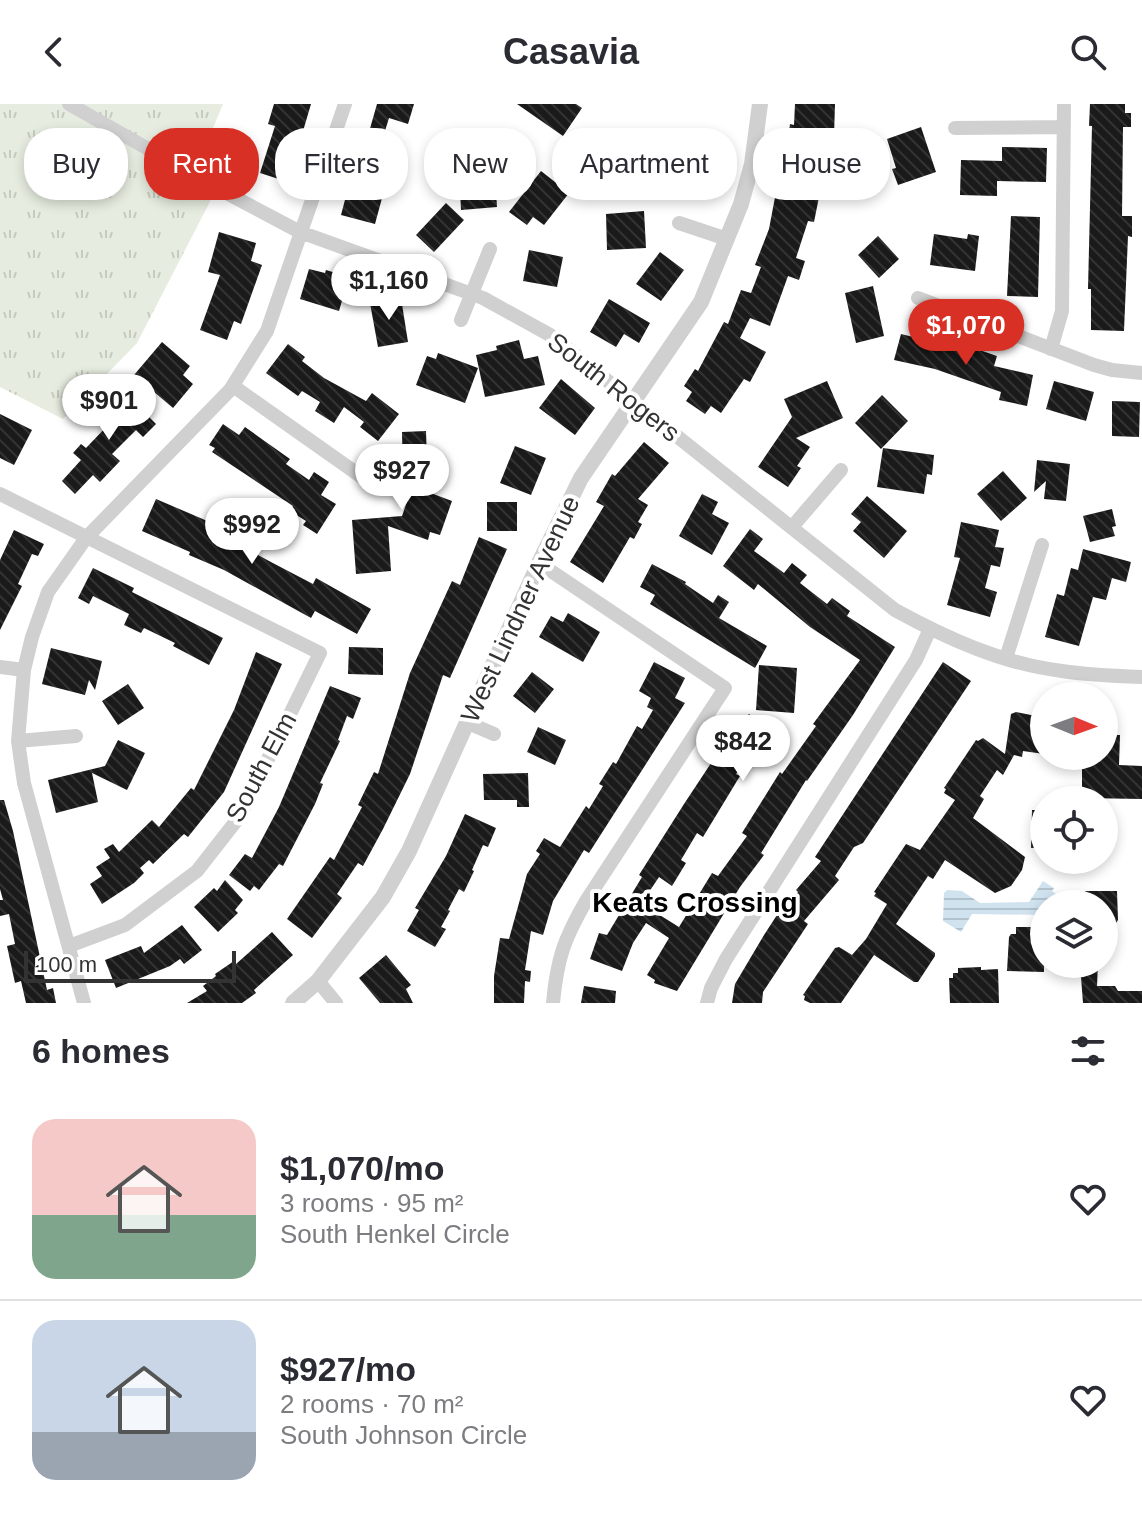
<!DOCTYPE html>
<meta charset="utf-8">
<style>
body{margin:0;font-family:Arial,sans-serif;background:#f2f2f3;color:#2b2b33;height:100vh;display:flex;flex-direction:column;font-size:30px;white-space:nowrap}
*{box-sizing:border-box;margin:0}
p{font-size:26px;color:#7c7c81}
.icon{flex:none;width:44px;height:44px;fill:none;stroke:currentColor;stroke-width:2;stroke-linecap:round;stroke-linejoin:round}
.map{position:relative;height:899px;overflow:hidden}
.panel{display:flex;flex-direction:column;background:#fff;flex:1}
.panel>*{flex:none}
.banner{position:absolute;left:24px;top:24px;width:1094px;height:72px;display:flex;gap:16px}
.needle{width:52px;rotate:91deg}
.buttons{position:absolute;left:1030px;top:578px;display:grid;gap:16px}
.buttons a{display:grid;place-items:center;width:88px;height:88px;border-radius:50%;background:#fff;box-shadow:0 4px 12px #0003;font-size:40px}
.scale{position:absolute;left:24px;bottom:20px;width:212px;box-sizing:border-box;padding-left:8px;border:4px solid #333;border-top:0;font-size:22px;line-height:28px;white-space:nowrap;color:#333;-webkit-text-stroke:6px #fff;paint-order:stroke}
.price{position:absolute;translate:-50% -68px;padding:0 18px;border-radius:28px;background:#fff;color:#222;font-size:26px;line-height:52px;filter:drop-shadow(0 2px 4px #0008)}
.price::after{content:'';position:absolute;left:50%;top:48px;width:24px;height:18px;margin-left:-12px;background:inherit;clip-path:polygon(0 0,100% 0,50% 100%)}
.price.selected{background:#d93025;color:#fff}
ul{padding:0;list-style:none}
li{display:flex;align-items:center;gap:24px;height:200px;padding:0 32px}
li+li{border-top:2px solid #e1e1e2}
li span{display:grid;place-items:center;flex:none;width:224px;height:160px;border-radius:24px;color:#555}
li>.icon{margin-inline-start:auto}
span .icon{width:96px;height:96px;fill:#fffc;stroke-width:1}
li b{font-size:34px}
h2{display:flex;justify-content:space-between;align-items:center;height:96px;padding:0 32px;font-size:34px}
.tag{padding:0 28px;border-radius:32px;background:#fff;box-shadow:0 4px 12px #0003;font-size:28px;line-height:72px}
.tag.selected{background:#d93025;color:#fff}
header{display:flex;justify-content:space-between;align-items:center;height:104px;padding:0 32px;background:#fff;font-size:36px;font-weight:700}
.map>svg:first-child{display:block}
</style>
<header><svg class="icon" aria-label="back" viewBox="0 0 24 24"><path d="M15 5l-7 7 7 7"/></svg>Casavia<svg class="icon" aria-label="search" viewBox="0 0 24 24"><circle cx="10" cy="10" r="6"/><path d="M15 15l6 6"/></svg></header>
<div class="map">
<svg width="1142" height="899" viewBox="0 0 1142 899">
<defs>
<pattern id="grass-tufts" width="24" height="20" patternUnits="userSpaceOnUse" patternTransform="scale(2)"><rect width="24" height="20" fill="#e6ecdf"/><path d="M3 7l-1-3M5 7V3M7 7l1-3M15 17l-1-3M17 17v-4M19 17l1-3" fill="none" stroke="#c6cbc0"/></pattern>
<pattern id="water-rules" width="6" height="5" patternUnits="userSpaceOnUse" patternTransform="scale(2)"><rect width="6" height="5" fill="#cfe2ee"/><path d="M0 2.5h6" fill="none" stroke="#b2c2cd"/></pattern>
<pattern id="building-back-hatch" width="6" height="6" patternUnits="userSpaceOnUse" patternTransform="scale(2)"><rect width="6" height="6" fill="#1a1a1a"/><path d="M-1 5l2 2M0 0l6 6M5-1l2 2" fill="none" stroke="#333"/></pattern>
</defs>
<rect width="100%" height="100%" fill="#fff"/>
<!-- grass -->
<path fill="url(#grass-tufts)" d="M 0,0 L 223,0 L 194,70 L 217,84 L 137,239 L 63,315 L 0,283 Z"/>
<!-- water -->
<path fill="url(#water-rules)" d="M 1043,777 L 1054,784 L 1052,787 L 1062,794 L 1062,800 L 1044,800 L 1044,811 L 972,810 L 961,828 L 943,817 L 944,789 L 947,786 L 962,787 L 980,799 L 1029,798 Z"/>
<!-- building -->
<path fill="url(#building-back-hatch)" d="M 274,0 L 311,0 L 288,78 L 260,69 L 275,22 L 268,20 Z
M 377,0 L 414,0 L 408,20 L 389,14 L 381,40 L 403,47 L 395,74 L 388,72 L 375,120 L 341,111 L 363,27 L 369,28 Z
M 517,0 L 576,0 L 582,4 L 563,32 Z
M 795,0 L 835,0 L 834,32 L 837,32 L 832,69 L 799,65 L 802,45 L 787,43 L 790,20 L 794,21 Z
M 1090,0 L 1125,0 L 1125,9 L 1131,9 L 1131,23 L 1123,23 L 1122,112 L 1132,112 L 1132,133 L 1128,132 L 1124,227 L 1091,226 L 1091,185 L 1088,185 L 1092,22 L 1089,22 Z
M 921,23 L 936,68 L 898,81 L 892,65 L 896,64 L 887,35 Z
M 662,43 L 672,55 L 657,66 L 667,79 L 650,93 L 636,75 L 643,70 L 637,62 Z
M 698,43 L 727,45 L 725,70 L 714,69 L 713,78 L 695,76 Z
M 1002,43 L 1047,44 L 1046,78 L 997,77 L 997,92 L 960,91 L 961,56 L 1002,57 Z
M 488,65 L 489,88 L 496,87 L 497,103 L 461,106 L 459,67 Z
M 541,67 L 569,89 L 544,121 L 533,113 L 527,121 L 509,108 Z
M 785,81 L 820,88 L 814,118 L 808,117 L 796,154 L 805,157 L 799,176 L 788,172 L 770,222 L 750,214 L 740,234 L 766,248 L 750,278 L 744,275 L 721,309 L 711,302 L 705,310 L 686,297 L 692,288 L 684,282 L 695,265 L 698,267 L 724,218 L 728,220 L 741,186 L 751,189 L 761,163 L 755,161 L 769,125 L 776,88 L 783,90 Z
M 446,99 L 464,116 L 434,148 L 416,131 Z
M 644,107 L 646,144 L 607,146 L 606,110 Z
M 1011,112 L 1040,113 L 1038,193 L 1007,192 Z
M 219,128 L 256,139 L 251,157 L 262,161 L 241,220 L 234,217 L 227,236 L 200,226 L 220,171 L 208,168 Z
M 934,130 L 967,135 L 968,130 L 979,132 L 975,167 L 930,161 Z
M 878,132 L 899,155 L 879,174 L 858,151 Z
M 529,146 L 563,153 L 557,183 L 523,177 Z
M 660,148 L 684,166 L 661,197 L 636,180 Z
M 309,165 L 325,169 L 326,166 L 349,173 L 339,207 L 300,195 Z
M 873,182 L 884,232 L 856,239 L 845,189 Z
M 401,194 L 408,238 L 378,243 L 370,199 Z
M 609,195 L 650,219 L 639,239 L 624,230 L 616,243 L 590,228 Z
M 901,230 L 954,243 L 956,238 L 997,252 L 994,262 L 1033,271 L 1027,302 L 999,296 L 1001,288 L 935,265 L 894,256 Z
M 519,236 L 524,255 L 538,252 L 545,281 L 485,293 L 476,251 L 497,246 L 496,242 Z
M 162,238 L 190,262 L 183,271 L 193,280 L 173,304 L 134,271 Z
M 288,240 L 305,253 L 302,257 L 324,274 L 366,297 L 372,289 L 399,310 L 378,337 L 360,323 L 364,318 L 344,303 L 334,319 L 315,307 L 320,298 L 302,287 L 298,292 L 266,269 Z
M 438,249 L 478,264 L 465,299 L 416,281 L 427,252 L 436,255 Z
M 561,275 L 595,304 L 575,331 L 539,304 Z
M 827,277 L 843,314 L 796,334 L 810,343 L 797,362 L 801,364 L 788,383 L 758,363 L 792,313 L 784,295 Z
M 1054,277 L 1094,288 L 1086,317 L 1046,305 Z
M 121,285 L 156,320 L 143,333 L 136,326 L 112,350 L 120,357 L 100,378 L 93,371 L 75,390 L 62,377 L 81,356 L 73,349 L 81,340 L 86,344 L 109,320 L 105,315 L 114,306 L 108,299 Z
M 882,291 L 908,317 L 881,345 L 855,319 Z
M 1112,297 L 1140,298 L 1139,333 L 1112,332 Z
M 0,310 L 32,326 L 14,361 L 0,354 Z
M 223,320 L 239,331 L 245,323 L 290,355 L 286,360 L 309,376 L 314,368 L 329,378 L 321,391 L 336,400 L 317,430 L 303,421 L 306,417 L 290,407 L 293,402 L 212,348 L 215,344 L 209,341 Z
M 426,327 L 428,388 L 452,397 L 440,431 L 430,428 L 428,436 L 388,422 L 391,467 L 356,470 L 352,416 L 402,412 L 416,372 L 403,373 L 402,328 Z
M 644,338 L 669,359 L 638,395 L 648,401 L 638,418 L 642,420 L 634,435 L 630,433 L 603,479 L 570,458 L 604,402 L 596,398 L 612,370 L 615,372 Z
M 515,342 L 546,354 L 531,391 L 500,379 Z
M 883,344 L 934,351 L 932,371 L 927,370 L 924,390 L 877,383 Z
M 1037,356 L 1070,360 L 1066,397 L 1044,395 L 1046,377 L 1034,388 Z
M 1003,367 L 1027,394 L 1001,417 L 977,390 Z
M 702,390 L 718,398 L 712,410 L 729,419 L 712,451 L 679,432 Z
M 867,392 L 907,427 L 884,454 L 853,427 L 861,418 L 851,410 Z
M 156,395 L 240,431 L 236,439 L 269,457 L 313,480 L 316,474 L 371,505 L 357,530 L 315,507 L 311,514 L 224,466 L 189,451 L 190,448 L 142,427 Z
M 487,398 L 517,398 L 517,427 L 487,427 Z
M 1112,405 L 1116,422 L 1112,423 L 1115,432 L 1090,438 L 1083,412 Z
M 961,418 L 999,426 L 995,443 L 1004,444 L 1000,463 L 991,461 L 985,484 L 997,488 L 990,513 L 947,501 L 960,454 L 954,453 Z
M 750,425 L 763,435 L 754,447 L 784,469 L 792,459 L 807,471 L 800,479 L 827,500 L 832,494 L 850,507 L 847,512 L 895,543 L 853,611 L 807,677 L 806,676 L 761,749 L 764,751 L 740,783 L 677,887 L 654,879 L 655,876 L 647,871 L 669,834 L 646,819 L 633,839 L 622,867 L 590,855 L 599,829 L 607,831 L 642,773 L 639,771 L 684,700 L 721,644 L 749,610 L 770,627 L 736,670 L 740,672 L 703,733 L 697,729 L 681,756 L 686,759 L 672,782 L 659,773 L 645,794 L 661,806 L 658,810 L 679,823 L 712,769 L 718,772 L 747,732 L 742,729 L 780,668 L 782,670 L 816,622 L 813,620 L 860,556 L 810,523 L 758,480 L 754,486 L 723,462 Z
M 14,426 L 44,440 L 38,452 L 32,450 L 18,480 L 22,482 L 0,526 L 0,456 Z
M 479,433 L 507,445 L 450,574 L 443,571 L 410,670 L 383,725 L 363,762 L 358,759 L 337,790 L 342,794 L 312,834 L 287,815 L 330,753 L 334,756 L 362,703 L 358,701 L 374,668 L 378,670 L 410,569 L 452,477 L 460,481 Z
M 1083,445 L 1131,458 L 1126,478 L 1112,474 L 1106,496 L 1093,493 L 1079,542 L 1045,533 L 1057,490 L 1064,492 L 1071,464 L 1078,466 Z
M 652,460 L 686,478 L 685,480 L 713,499 L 718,491 L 729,498 L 719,514 L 767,542 L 755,564 L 650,500 L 655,491 L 640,483 Z
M 93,464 L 134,484 L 132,488 L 223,534 L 209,561 L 173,542 L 175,539 L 144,524 L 141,529 L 124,521 L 129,510 L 93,492 L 89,500 L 78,494 Z
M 568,509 L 600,528 L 583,558 L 539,533 L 551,512 L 563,518 Z
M 349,543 L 383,544 L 383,571 L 348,570 Z
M 51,544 L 102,557 L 95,586 L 89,576 L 85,591 L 42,580 Z
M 256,548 L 282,560 L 224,688 L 188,733 L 184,730 L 153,760 L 149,756 L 140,764 L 144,769 L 134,779 L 102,800 L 90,780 L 102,772 L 96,763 L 110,754 L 104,745 L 113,740 L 119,748 L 152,716 L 159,723 L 191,684 L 194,686 L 234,606 Z
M 654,558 L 685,574 L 675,594 L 685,599 L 589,749 L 584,746 L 553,797 L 543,831 L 531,827 L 525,866 L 531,867 L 530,878 L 525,877 L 524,899 L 494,899 L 494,872 L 500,834 L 509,835 L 527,770 L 540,750 L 536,747 L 544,734 L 560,743 L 586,702 L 589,705 L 603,682 L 599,680 L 613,658 L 616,660 L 637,622 L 642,625 L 653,606 L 647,603 L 651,594 L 639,587 Z
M 943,558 L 971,577 L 863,739 L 854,743 L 835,772 L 839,776 L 804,817 L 808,820 L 763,888 L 762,899 L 732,899 L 735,880 L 764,831 L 777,811 L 782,814 L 798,788 L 796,786 L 821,757 L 815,753 Z
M 759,561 L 797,564 L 794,609 L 756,606 Z
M 532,568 L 554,585 L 535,609 L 513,592 Z
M 128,580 L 144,604 L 118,621 L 102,597 Z
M 330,582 L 361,594 L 353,615 L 347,612 L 338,636 L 340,637 L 320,679 L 323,680 L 315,700 L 283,762 L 279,760 L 259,786 L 254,782 L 250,787 L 229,771 L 245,750 L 252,754 L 279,703 Z
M 1016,608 L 1041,613 L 1044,615 L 1044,650 L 1023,647 L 1022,653 L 1014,651 L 1003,671 L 997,666 L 980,692 L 984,695 L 973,714 L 1025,753 L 1022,766 L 1011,782 L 995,789 L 945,756 L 933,775 L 928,772 L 896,820 L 935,849 L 935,852 L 918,878 L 914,878 L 874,851 L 841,899 L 810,899 L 804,896 L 805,892 L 803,891 L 835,844 L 839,843 L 852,851 L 866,835 L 887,800 L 874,792 L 876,789 L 874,788 L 906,740 L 920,746 L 955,696 L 944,689 L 946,685 L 944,684 L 976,636 L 978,637 L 983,634 L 1005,650 L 1011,610 Z
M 538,623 L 566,636 L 555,661 L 527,648 Z
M 1104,631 L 1120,631 L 1119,661 L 1142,662 L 1142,695 L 1082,694 L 1082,652 L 1104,652 Z
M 118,636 L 145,649 L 127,686 L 92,669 L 98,698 L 56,709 L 48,676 L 105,662 Z
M 528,669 L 529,703 L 517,703 L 517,696 L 484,696 L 483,670 Z
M 0,696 L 4,696 L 13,727 L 47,886 L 53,884 L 56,899 L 26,899 L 21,877 L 15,879 L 7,842 L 15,840 L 9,810 L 0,812 L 0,796 L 3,796 L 0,785 Z
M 1032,706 L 1044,706 L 1044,744 L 1031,744 Z
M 465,710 L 496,724 L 488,743 L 483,741 L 472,766 L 474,767 L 464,788 L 459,785 L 448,806 L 450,807 L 441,823 L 446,825 L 435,843 L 407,827 L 419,806 L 415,804 L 446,752 Z
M 225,776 L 243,796 L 235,806 L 238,809 L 218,828 L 194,803 L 214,784 L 217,787 Z
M 1086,787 L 1117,787 L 1118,816 L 1116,819 L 1104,819 L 1104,800 L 1083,800 L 1083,789 Z
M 182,821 L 202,846 L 184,860 L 180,855 L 170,862 L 116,884 L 105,856 L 141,842 L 144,849 Z
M 1016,823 L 1044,823 L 1044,868 L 1007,867 L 1009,833 L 1011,830 L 1016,830 Z
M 272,828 L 293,851 L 254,886 L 256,889 L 242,899 L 187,899 L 207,887 L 203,882 L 216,872 L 215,870 L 234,857 L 236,860 Z
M 386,851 L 411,881 L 406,885 L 413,899 L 380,899 L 359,874 Z
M 1080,860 L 1098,860 L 1097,882 L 1115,882 L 1118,887 L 1142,887 L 1142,899 L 1083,899 Z
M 981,863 L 981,866 L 998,865 L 999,899 L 950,899 L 949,874 L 953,874 L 953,869 L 958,869 L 958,864 Z
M 584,882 L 616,887 L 615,899 L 581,899 Z"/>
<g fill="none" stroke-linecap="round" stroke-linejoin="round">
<!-- minor -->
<path stroke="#d0d0d0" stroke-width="14" d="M 69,0 L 217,84 L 300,128 L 483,194 L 550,231 L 895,506 C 946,534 1003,560 1062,567 C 1088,571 1115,572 1142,573
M 955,24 L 1063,23
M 679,119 L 727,135
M 918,194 L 1094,261 L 1112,266 L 1142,269
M 461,216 L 490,145
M 1051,245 L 1062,207 L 1064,0
M 233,282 L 369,378
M 0,390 L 320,549 L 240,712 L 197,767 L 125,821 L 69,842
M 792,423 L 841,366
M 539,459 L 725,584 L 586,797 C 564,835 557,855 553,899
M 1006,554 L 1042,441
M 0,563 L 24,566
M 468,619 L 494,630
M 18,637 L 76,632
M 318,877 L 336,899
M 84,899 L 24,679 L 18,637 L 24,566 L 32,533 L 48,488 L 86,434 L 230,286 L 267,227 L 345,0
M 707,899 L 711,884 L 726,855 L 916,556 L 930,525"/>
<!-- tertiary -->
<path stroke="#d0d0d0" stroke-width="16" d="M 293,899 L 318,877 L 383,793 L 409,747 L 539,459 L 581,374 L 701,198 L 741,100 L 752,60 L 760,0"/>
</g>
<g text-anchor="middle" stroke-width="8" stroke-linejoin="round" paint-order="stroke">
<!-- street labels -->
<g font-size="26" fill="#333" stroke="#fff">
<text transform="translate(614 283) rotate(38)" y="9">South Rogers</text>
<text transform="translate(520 505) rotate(-65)" y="9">West Lindner Avenue</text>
<text transform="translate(261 663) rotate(-62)" y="9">South Elm</text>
</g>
<!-- neighbourhood labels -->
<g font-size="28" font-weight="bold" fill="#000" stroke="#fff">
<text x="695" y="808">Keats Crossing</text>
</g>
</g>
</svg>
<div class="buttons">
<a><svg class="needle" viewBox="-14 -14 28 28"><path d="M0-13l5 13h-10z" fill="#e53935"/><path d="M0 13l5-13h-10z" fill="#7c7c81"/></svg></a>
<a><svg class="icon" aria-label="locate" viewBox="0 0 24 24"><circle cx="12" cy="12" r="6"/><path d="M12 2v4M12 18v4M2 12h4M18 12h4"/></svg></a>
<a><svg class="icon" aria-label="layers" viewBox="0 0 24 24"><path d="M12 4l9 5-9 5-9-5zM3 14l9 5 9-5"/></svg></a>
</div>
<div class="scale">100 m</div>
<b class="price" style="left:389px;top:218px">$1,160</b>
<b class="price selected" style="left:966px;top:263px">$1,070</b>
<b class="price" style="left:109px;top:338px">$901</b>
<b class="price" style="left:402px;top:408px">$927</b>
<b class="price" style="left:252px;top:462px">$992</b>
<b class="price" style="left:743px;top:679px">$842</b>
<div class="banner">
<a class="tag">Buy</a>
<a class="tag selected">Rent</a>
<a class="tag">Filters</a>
<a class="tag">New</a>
<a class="tag">Apartment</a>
<a class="tag">House</a>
</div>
</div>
<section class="panel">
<h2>6 homes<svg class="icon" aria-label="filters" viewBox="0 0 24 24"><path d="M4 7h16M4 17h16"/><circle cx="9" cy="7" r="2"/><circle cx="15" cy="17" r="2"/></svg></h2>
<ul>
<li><span style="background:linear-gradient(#f6c9c9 60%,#7fa58c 0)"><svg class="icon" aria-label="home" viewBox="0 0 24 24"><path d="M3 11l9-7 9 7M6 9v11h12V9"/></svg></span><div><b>$1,070/mo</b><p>3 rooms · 95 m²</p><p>South Henkel Circle</p></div><svg class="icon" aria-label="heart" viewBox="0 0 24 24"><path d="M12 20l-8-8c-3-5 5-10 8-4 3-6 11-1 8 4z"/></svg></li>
<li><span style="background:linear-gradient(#c9d6e8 70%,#9aa5b1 0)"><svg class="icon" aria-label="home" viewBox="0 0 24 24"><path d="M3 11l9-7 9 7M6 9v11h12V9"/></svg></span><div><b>$927/mo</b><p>2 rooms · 70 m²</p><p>South Johnson Circle</p></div><svg class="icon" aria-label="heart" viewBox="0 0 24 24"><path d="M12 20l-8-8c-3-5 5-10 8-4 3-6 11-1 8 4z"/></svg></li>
</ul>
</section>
